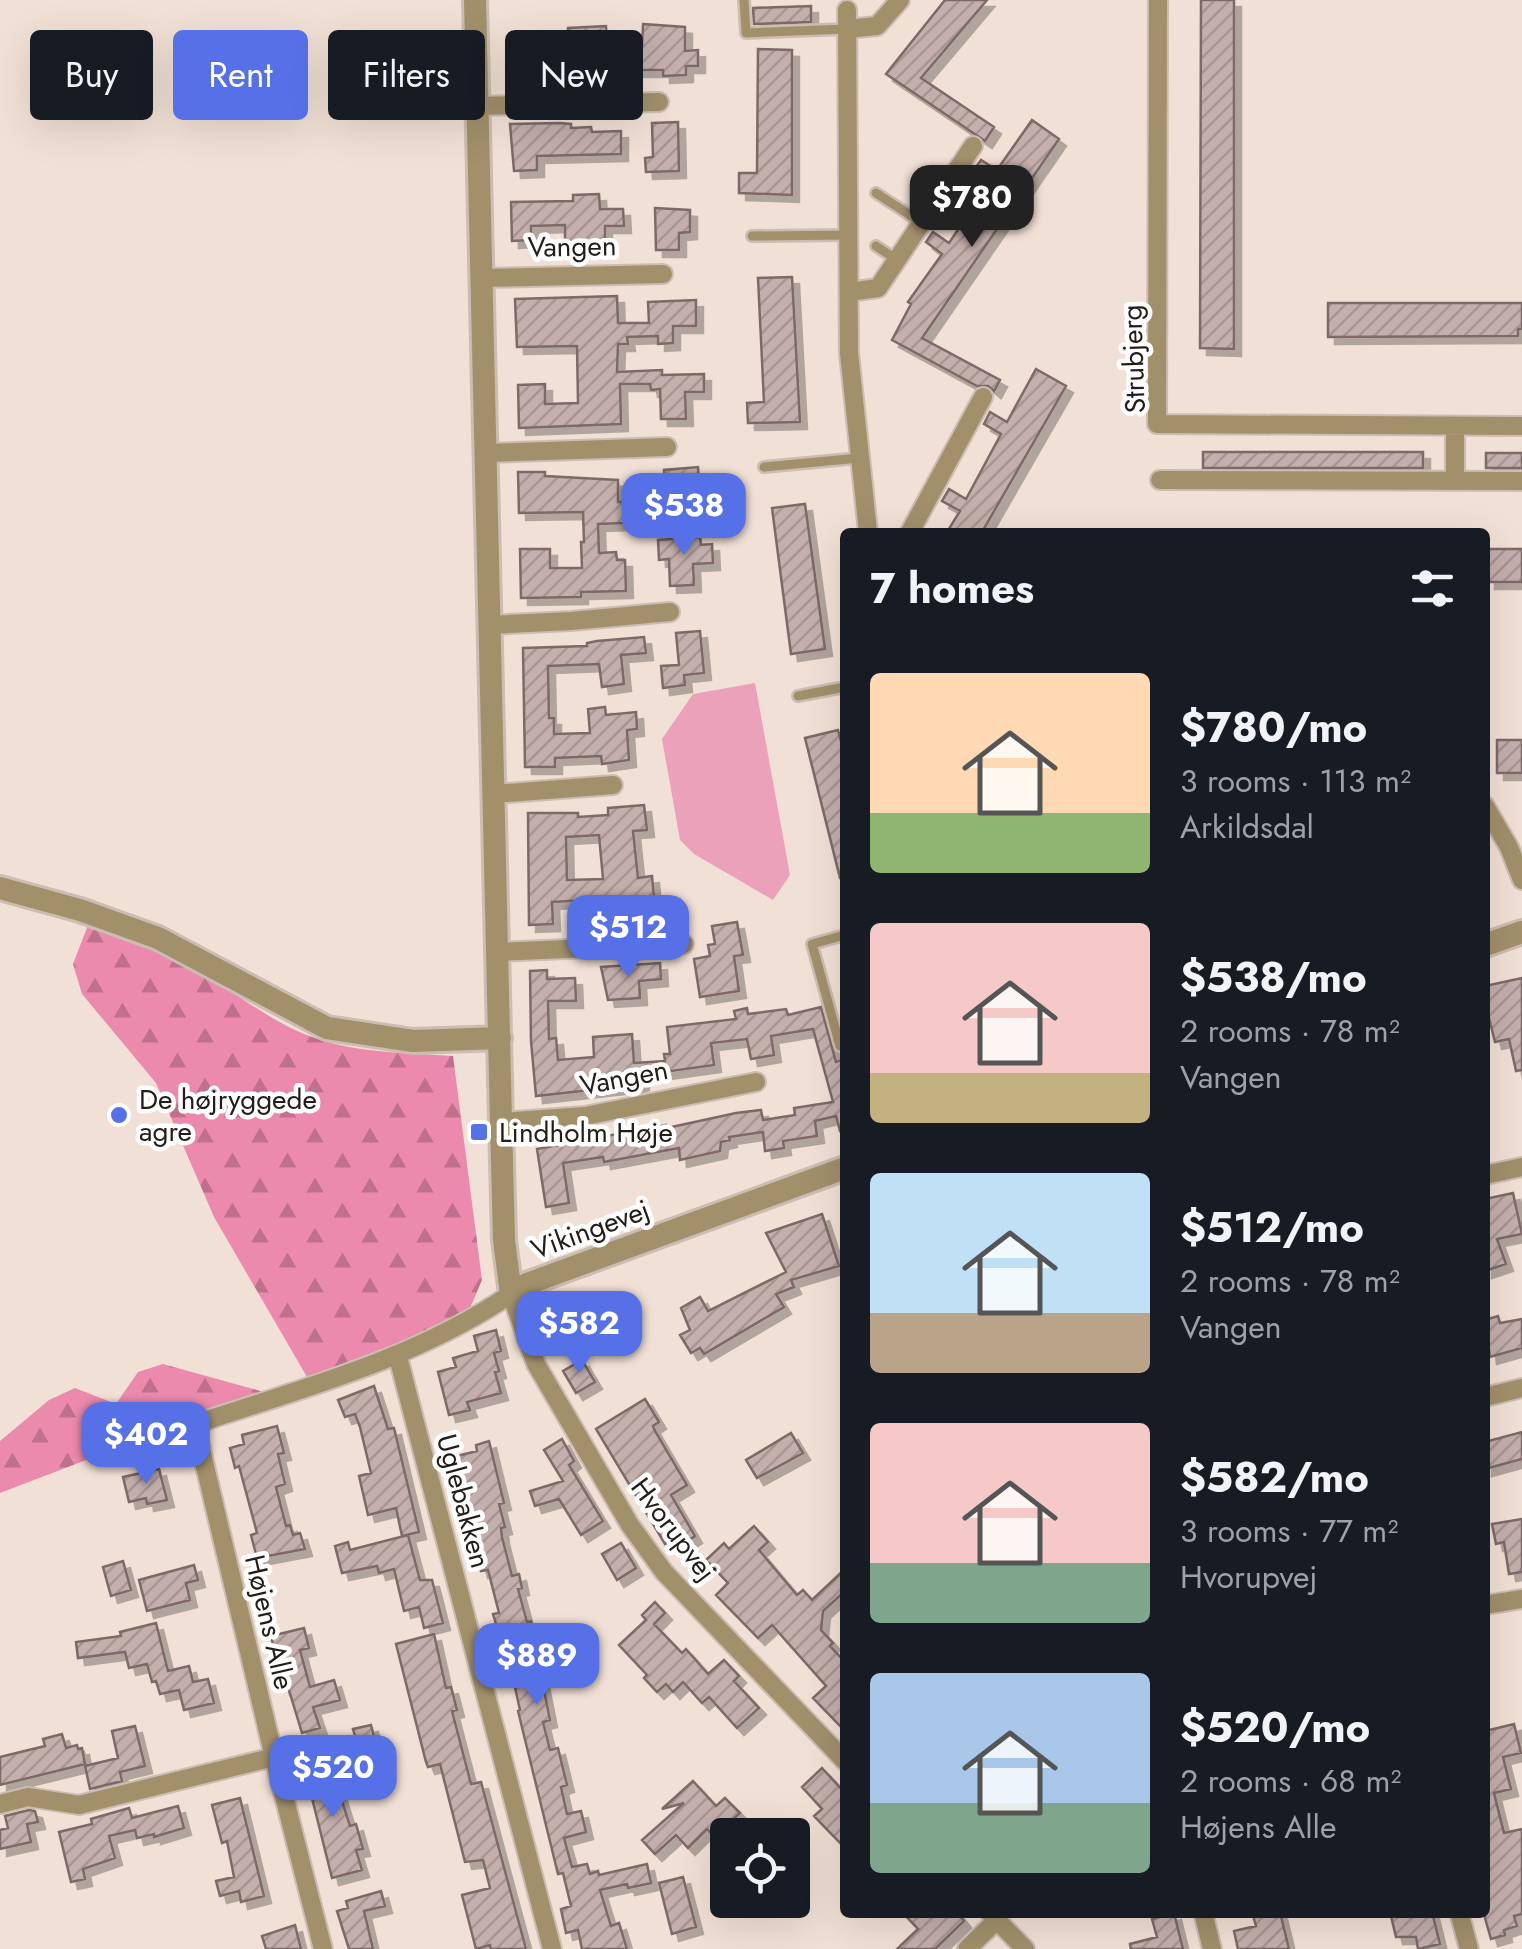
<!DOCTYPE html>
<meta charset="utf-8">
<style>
body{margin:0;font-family:Jost,sans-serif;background:#242831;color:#f1f3f6;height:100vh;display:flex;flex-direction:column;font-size:38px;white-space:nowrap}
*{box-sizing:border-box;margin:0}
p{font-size:32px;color:#9ea1a6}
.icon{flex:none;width:55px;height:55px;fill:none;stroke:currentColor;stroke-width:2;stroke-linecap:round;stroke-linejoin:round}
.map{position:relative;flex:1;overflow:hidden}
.details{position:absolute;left:840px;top:528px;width:650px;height:1390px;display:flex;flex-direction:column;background:#171b24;border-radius:10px;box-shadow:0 10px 40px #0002}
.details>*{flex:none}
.guide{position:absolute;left:30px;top:30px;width:660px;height:90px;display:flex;gap:20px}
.controls{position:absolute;left:710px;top:1818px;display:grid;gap:20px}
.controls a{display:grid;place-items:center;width:100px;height:100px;border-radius:10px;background:#171b24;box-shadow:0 10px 40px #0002;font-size:50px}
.price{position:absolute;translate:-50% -85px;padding:0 22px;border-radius:20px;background:#5671e7;color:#fff;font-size:32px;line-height:65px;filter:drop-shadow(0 2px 5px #0008)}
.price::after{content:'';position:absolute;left:50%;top:60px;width:30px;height:22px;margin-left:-15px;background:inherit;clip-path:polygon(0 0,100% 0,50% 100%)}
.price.active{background:#222;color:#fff}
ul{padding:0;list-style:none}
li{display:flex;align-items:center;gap:30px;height:250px;padding:0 30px}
li span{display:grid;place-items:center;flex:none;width:280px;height:200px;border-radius:10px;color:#555}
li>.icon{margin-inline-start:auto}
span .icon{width:120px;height:120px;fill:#fffc;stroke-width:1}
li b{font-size:42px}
h2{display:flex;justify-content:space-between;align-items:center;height:120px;padding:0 30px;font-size:42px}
.chip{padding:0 35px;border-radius:10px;background:#171b24;box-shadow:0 10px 40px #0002;font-size:35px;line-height:90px}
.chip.active{background:#5671e7;color:#fff}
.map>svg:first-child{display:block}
</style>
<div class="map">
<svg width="1522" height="1949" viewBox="0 0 1522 1949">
<defs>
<pattern id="forest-firs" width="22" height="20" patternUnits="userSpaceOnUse" patternTransform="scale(2.5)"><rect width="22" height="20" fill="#eb8aad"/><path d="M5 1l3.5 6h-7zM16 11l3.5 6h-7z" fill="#be708c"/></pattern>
<pattern id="building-hatch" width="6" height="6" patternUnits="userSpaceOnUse" patternTransform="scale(2.5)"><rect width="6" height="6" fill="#c4afac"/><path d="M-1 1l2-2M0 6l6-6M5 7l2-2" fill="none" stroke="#a89693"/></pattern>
<filter id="shadow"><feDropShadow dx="7" dy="7" stdDeviation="0" flood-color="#0004"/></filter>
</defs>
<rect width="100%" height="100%" fill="#f1e0d5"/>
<!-- green -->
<path fill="#eca1ba" d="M 755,683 L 790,875 L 773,900 L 694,854 L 680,840 L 662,739 L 693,694 Z"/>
<!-- forest -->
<path fill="url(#forest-firs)" d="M 88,925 C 122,935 157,946 188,964 C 231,988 268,1022 315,1038 C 358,1053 407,1053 453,1056 L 482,1280 L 470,1308 L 404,1341 L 307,1377 L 214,1217 L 156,1083 L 82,994 L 73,964 Z
M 163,1364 L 264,1392 L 0,1493 L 0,1441 L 49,1400 L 75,1388 L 116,1404 L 138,1372 Z"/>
<!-- building -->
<path fill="url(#building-hatch)" stroke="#7d6a68" stroke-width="2.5" fill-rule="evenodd" filter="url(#shadow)" d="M 945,0 L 987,0 L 921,78 L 994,127 L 985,141 L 886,74 Z
M 1201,0 L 1234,0 L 1234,349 L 1200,348 Z
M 811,6 L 811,22 L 754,24 L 753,8 Z
M 643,24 L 685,27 L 685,51 L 698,50 L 698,66 L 686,66 L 686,75 L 663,76 L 663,70 L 608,70 L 608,77 L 509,80 L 508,42 L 528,42 L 528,57 L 568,56 L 568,28 L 606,26 L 607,48 L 642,47 Z
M 758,49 L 792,50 L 792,195 L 739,193 L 739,173 L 757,173 Z
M 1032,120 L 1059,139 L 922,338 L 1000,380 L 994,391 L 988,386 L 977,386 L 892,340 L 911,304 L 908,302 L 942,254 L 926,242 L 933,232 L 949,243 L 990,182 L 974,170 L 981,160 L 997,170 Z
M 678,122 L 679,171 L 646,172 L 645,158 L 653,157 L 652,123 Z
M 560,123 L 571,124 L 571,128 L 591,127 L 592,132 L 621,131 L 621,154 L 537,156 L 537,170 L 514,171 L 510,124 Z
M 599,194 L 600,209 L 623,209 L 624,226 L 605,226 L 605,248 L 565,249 L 565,225 L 531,226 L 531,240 L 512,241 L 511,202 L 573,201 L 573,195 Z
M 655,208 L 690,210 L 690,232 L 679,233 L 679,250 L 656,250 Z
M 792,277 L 800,422 L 748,423 L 747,403 L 764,402 L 758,278 Z
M 617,296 L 618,323 L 649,323 L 648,302 L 696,300 L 696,326 L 673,326 L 673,343 L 658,344 L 658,336 L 627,337 L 628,344 L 618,344 L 617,372 L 662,370 L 662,375 L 704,374 L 704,392 L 685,392 L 686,419 L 661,419 L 660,389 L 651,390 L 650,384 L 620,384 L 621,424 L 519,428 L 518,385 L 545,384 L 545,404 L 578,403 L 577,346 L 517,347 L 515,299 Z
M 1328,303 L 1522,303 L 1522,329 L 1518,329 L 1518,336 L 1328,337 Z
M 1036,369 L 1066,386 L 982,532 L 947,532 L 960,511 L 942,501 L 949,489 L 966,499 L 1001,434 L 984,424 L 990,412 L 1007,422 Z
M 1203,452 L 1423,452 L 1423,468 L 1203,468 Z
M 1486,453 L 1522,453 L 1522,468 L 1486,468 Z
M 698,467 L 700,497 L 690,498 L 690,511 L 658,513 L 657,497 L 666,496 L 664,470 Z
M 518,472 L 545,472 L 545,476 L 618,480 L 618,502 L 624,502 L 624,523 L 598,524 L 599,553 L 616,552 L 617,560 L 625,560 L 626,591 L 581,592 L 581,597 L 521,598 L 520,549 L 550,549 L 550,568 L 582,568 L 581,542 L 584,542 L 583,512 L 519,513 Z
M 805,504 L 825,649 L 791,654 L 772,508 Z
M 700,537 L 701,545 L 712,544 L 713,563 L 693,564 L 694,585 L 670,586 L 669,559 L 659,560 L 658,540 Z
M 1488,549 L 1522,549 L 1522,582 L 1488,582 Z
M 700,631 L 704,673 L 684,675 L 685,685 L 663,688 L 661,666 L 679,665 L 676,633 Z
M 644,637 L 646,653 L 621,655 L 624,684 L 602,687 L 599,664 L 548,666 L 549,718 L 554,718 L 554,734 L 590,733 L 588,709 L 605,707 L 606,715 L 636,712 L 637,729 L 627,730 L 629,760 L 602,764 L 601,756 L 555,758 L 555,767 L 525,767 L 523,648 L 587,646 L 587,643 L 597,641 Z
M 838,730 L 845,757 L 845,877 L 840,878 L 805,738 Z
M 1497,740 L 1522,740 L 1522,773 L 1497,773 Z
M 644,805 L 647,830 L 633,831 L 638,878 L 652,876 L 654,898 L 638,900 L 640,920 L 588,921 L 587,900 L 552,902 L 553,924 L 529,925 L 528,813 L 578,813 L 578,817 L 608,815 L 608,808 ZM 599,835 L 603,879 L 567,880 L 566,837 Z
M 737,922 L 743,955 L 734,956 L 739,991 L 700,997 L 694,959 L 710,956 L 708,945 L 715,944 L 712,926 Z
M 660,963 L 661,979 L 639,981 L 640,998 L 608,1000 L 601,967 Z
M 547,970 L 547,979 L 575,978 L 576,1001 L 548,1001 L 549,1039 L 556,1038 L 558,1060 L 594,1057 L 593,1037 L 632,1034 L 634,1063 L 665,1061 L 664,1054 L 670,1054 L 667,1027 L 736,1019 L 734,1011 L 747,1008 L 748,1014 L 786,1009 L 788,1015 L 821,1007 L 836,1062 L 845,1059 L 845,1130 L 840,1131 L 836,1116 L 815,1121 L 817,1136 L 783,1141 L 784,1148 L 765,1151 L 763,1132 L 729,1137 L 730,1140 L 721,1142 L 720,1151 L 680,1160 L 679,1148 L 604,1162 L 603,1157 L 563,1163 L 569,1203 L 546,1207 L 537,1149 L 666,1125 L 667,1128 L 736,1113 L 761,1110 L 763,1120 L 795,1115 L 794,1108 L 833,1102 L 813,1029 L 771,1036 L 774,1055 L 751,1059 L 747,1039 L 711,1043 L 714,1065 L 642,1075 L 642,1083 L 636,1085 L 536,1096 L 531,1041 L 530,971 Z
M 1522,978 L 1522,1070 L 1516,1071 L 1509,1039 L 1495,1042 L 1489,1018 L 1485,1019 L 1485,986 Z
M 1513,1193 L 1522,1234 L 1497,1239 L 1506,1264 L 1485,1271 L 1485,1199 Z
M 822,1214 L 839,1266 L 791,1280 L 794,1287 L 776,1294 L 784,1307 L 704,1354 L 700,1348 L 691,1353 L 680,1335 L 690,1330 L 681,1308 L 700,1297 L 708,1311 L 786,1272 L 766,1233 Z
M 601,1296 L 610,1321 L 552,1342 L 543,1317 Z
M 1498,1316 L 1500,1323 L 1522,1319 L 1522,1348 L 1490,1357 L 1485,1320 Z
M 496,1330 L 501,1351 L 494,1353 L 499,1371 L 495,1372 L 501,1393 L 467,1402 L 470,1410 L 449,1415 L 438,1372 L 456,1367 L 453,1358 L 478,1351 L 474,1336 Z
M 582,1360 L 595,1382 L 576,1393 L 563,1371 Z
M 374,1386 L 388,1429 L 394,1428 L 419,1532 L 402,1536 L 396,1508 L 368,1515 L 359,1476 L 371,1473 L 360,1427 L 355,1414 L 345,1417 L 338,1400 Z
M 645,1399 L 659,1422 L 653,1426 L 655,1431 L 687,1485 L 671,1495 L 695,1536 L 680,1546 L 675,1537 L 665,1544 L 596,1429 Z
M 277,1426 L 284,1453 L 278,1454 L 285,1484 L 276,1487 L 286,1526 L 290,1525 L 293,1535 L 300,1533 L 305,1549 L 257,1558 L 251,1535 L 257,1533 L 239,1466 L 235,1468 L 230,1448 L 244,1444 L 242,1435 Z
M 1522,1432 L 1522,1459 L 1485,1469 L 1485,1442 Z
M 791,1433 L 803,1453 L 757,1478 L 746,1460 Z
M 562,1439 L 574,1461 L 569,1465 L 603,1521 L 581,1535 L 559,1499 L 535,1506 L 530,1491 L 563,1481 L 544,1450 Z
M 489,1441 L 504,1503 L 499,1504 L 505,1527 L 501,1528 L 502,1537 L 512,1576 L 519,1574 L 522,1588 L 518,1589 L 527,1622 L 531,1621 L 541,1659 L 538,1660 L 550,1720 L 543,1722 L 550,1750 L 558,1748 L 567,1785 L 561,1787 L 567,1814 L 581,1811 L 586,1832 L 564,1838 L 572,1867 L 587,1864 L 590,1874 L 598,1871 L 599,1875 L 647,1864 L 651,1883 L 628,1888 L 627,1884 L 600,1890 L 611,1926 L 619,1923 L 627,1949 L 582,1949 L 578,1930 L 566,1933 L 561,1909 L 571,1906 L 563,1873 L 558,1874 L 518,1711 L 520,1710 L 514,1683 L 493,1614 L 499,1613 L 488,1570 L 481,1571 L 453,1457 L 477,1451 L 476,1445 Z
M 159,1469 L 167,1500 L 147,1504 L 146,1498 L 129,1502 L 123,1477 Z
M 1522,1519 L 1522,1572 L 1509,1574 L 1504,1542 L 1496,1544 L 1492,1524 Z
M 754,1526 L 768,1542 L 759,1550 L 797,1595 L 803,1590 L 812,1600 L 845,1569 L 845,1591 L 823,1611 L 821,1630 L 833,1643 L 830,1646 L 845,1662 L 845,1731 L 813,1698 L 826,1686 L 772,1625 L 758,1638 L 716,1595 L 728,1583 L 706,1560 L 724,1543 L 729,1549 Z
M 408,1535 L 420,1580 L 432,1580 L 443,1623 L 424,1628 L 419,1607 L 404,1611 L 394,1569 L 379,1573 L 377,1566 L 342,1573 L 335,1546 L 348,1542 L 350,1550 Z
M 621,1543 L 636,1568 L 617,1580 L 602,1554 Z
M 123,1561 L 131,1590 L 111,1596 L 103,1567 Z
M 194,1565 L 198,1580 L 186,1583 L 190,1600 L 147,1611 L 139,1580 Z
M 655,1602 L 665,1613 L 654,1624 L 682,1653 L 686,1649 L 708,1674 L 724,1660 L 739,1676 L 734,1681 L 759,1708 L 737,1728 L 709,1697 L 702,1703 L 683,1682 L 673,1692 L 666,1684 L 657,1692 L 644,1678 L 647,1675 L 619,1645 L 646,1620 L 642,1615 Z
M 156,1623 L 168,1671 L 189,1666 L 193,1682 L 208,1679 L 214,1703 L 184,1710 L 179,1690 L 160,1694 L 156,1681 L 152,1682 L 147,1664 L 129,1668 L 125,1652 L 78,1658 L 76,1642 L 121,1636 L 120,1632 Z
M 304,1628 L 309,1648 L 300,1650 L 310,1687 L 334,1680 L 340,1700 L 313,1707 L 320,1728 L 302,1733 L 288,1687 L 283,1688 L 271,1636 Z
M 434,1634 L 446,1688 L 451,1687 L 457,1710 L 452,1711 L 471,1784 L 481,1782 L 526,1949 L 491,1949 L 490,1945 L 476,1949 L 462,1895 L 490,1888 L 483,1860 L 465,1862 L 440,1764 L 428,1767 L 426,1762 L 396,1644 Z
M 1514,1724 L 1521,1753 L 1503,1757 L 1511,1789 L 1494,1793 L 1504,1833 L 1522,1829 L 1522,1914 L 1514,1916 L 1517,1926 L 1504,1930 L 1505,1935 L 1491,1939 L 1485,1918 L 1485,1731 Z
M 371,1725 L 379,1756 L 355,1762 L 350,1741 L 356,1740 L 353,1729 Z
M 135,1726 L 145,1766 L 120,1772 L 122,1781 L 90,1789 L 85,1766 L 118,1758 L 112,1731 Z
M 62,1734 L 66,1748 L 77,1745 L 78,1749 L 82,1748 L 85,1764 L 0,1785 L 0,1757 L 45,1746 L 43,1739 Z
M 316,1751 L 323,1778 L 334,1776 L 350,1826 L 356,1824 L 363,1849 L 356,1850 L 362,1870 L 332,1878 L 301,1754 Z
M 822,1768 L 845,1793 L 845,1848 L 814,1816 L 822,1809 L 802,1787 Z
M 693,1781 L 716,1806 L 725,1798 L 740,1813 L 732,1820 L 739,1827 L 721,1844 L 707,1829 L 688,1848 L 676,1835 L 655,1854 L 642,1840 L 684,1803 L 662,1809 Z
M 240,1798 L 264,1896 L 241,1902 L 239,1891 L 220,1896 L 216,1881 L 234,1877 L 227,1841 L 222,1843 L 212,1805 Z
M 178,1806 L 184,1828 L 154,1837 L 154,1834 L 137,1838 L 135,1830 L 109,1836 L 115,1858 L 83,1869 L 85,1879 L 71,1882 L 59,1832 L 92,1824 L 91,1819 L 129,1808 L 132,1818 Z
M 29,1810 L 35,1811 L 38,1822 L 27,1824 L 31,1842 L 0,1849 L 0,1830 L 8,1828 L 5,1816 Z
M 683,1877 L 696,1927 L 672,1934 L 659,1883 Z
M 381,1891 L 385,1906 L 364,1911 L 373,1949 L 349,1949 L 337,1911 L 348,1908 L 346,1901 Z
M 902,1912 L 957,1912 L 964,1921 L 935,1949 L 897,1949 L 918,1929 Z
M 1252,1912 L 1280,1912 L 1289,1949 L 1238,1949 L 1234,1931 L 1256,1926 Z
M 1390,1912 L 1432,1912 L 1440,1944 L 1418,1949 L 1416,1937 L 1396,1937 Z
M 1174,1913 L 1183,1949 L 1131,1949 L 1130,1944 L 1157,1937 L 1152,1919 Z
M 295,1925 L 301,1949 L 266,1949 L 262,1936 Z"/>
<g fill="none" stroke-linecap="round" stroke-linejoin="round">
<!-- service casing -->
<g stroke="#ccbdb3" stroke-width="14">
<path id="service" d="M 744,0 L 746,33 L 847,29
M 876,193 L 922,223
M 752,236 L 848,235
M 876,246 L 897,260
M 764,467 L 859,458
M 798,696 L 845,687
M 840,1046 L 812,944 L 845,935"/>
</g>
<!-- minor casing -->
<g stroke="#ccbdb3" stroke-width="22">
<path id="minor" d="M 1158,0 L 1157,424 L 1522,426
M 847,10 L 849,353 L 868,532
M 847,29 L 877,26 L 900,0
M 478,106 L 659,102
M 482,278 L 663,274
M 849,292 L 878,288 L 973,146
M 1455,426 L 1455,481
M 486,453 L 667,447
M 1160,480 L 1522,481
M 910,532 L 983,397
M 490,625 L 571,621 L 670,612
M 494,794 L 613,785
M 1485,806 L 1509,847 L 1522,880
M 498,952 L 684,944
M 501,1122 L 585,1116 L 756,1082
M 1485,1175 L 1522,1167
M 398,1357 L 552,1949
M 1485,1397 L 1522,1388
M 1485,1605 L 1522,1599
M 0,1804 L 28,1797 L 79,1805 L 274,1757
M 989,1912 L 1025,1949
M 1203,1912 L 1212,1949
M 1459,1912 L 1469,1949
M 323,1949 L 274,1757 L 195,1424 C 304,1388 415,1359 511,1294 L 536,1364 L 630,1525 L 664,1572 L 845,1761
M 967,1949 L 997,1920"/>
</g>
<!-- tertiary casing -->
<g stroke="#ccbdb3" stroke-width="28">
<path id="tertiary" d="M 475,0 L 501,1122 L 504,1240 L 511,1294 L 527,1284 L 845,1168
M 0,888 L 80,910 L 158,938 L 327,1028 L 413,1041 L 500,1038
M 1485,945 L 1522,932"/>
</g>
<!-- service -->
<use href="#service" stroke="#a2906b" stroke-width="9"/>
<!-- minor -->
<use href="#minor" stroke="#a2906b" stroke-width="18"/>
<!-- tertiary -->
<use href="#tertiary" stroke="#a2906b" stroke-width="22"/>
</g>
<!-- markers -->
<g fill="#5671e7" stroke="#fff" stroke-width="4">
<circle cx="119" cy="1115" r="10"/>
<rect x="469" y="1122" width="20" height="20" rx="5"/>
</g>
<g text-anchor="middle" stroke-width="9" stroke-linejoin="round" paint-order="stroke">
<!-- street labels -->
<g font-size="28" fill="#231d19" stroke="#fff">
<text transform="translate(572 246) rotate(-1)" y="10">Vangen</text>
<text transform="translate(1133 359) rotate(-92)" y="10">Strubjerg</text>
<text transform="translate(624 1077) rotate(-11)" y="10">Vangen</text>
<text transform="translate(590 1229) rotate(-20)" y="10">Vikingevej</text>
<text transform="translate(464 1501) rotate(75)" y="10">Uglebakken</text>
<text transform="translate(674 1529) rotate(53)" y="10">Hvorupvej</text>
<text transform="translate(270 1622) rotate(77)" y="10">Højens Alle</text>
</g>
<!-- poi labels -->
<g font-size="28" fill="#231d19" stroke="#fff" text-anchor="start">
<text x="139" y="1109">De højryggede<tspan x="139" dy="32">agre</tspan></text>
<text x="499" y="1142">Lindholm Høje</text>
</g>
</g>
</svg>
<div class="controls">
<a><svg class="icon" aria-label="locate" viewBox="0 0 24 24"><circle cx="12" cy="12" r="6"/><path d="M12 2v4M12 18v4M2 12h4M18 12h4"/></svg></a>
</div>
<b class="price active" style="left:972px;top:250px">$780</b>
<b class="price" style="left:684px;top:558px">$538</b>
<b class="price" style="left:628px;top:980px">$512</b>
<b class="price" style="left:579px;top:1376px">$582</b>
<b class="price" style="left:146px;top:1487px">$402</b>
<b class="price" style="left:537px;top:1708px">$889</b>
<b class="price" style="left:333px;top:1820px">$520</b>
<div class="guide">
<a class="chip">Buy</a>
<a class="chip active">Rent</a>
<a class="chip">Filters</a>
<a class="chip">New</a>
</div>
<section class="details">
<h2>7 homes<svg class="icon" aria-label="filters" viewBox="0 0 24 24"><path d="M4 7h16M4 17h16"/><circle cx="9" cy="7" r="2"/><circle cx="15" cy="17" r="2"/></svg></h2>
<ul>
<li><span style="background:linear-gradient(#ffd9b3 70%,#8fb573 0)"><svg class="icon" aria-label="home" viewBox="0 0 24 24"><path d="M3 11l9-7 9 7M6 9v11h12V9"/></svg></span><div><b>$780/mo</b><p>3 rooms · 113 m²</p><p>Arkildsdal</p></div></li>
<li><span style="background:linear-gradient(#f6c9c9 75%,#c2b280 0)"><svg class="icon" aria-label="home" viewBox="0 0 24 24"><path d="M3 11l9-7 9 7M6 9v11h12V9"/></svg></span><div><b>$538/mo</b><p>2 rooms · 78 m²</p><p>Vangen</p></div></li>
<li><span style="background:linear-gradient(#bfe0f5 70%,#b9a48a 0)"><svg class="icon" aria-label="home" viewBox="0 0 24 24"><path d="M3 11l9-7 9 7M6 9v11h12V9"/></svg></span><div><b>$512/mo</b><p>2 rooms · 78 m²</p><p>Vangen</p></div></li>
<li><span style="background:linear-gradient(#f6c9c9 70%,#7fa58c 0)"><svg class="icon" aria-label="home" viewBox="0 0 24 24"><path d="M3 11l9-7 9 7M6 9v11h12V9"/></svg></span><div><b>$582/mo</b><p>3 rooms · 77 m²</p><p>Hvorupvej</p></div></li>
<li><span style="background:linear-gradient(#a9c7e8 65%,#7fa58c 0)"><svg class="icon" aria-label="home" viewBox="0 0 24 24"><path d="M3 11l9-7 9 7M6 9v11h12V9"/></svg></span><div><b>$520/mo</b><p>2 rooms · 68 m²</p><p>Højens Alle</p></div></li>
</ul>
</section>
</div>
